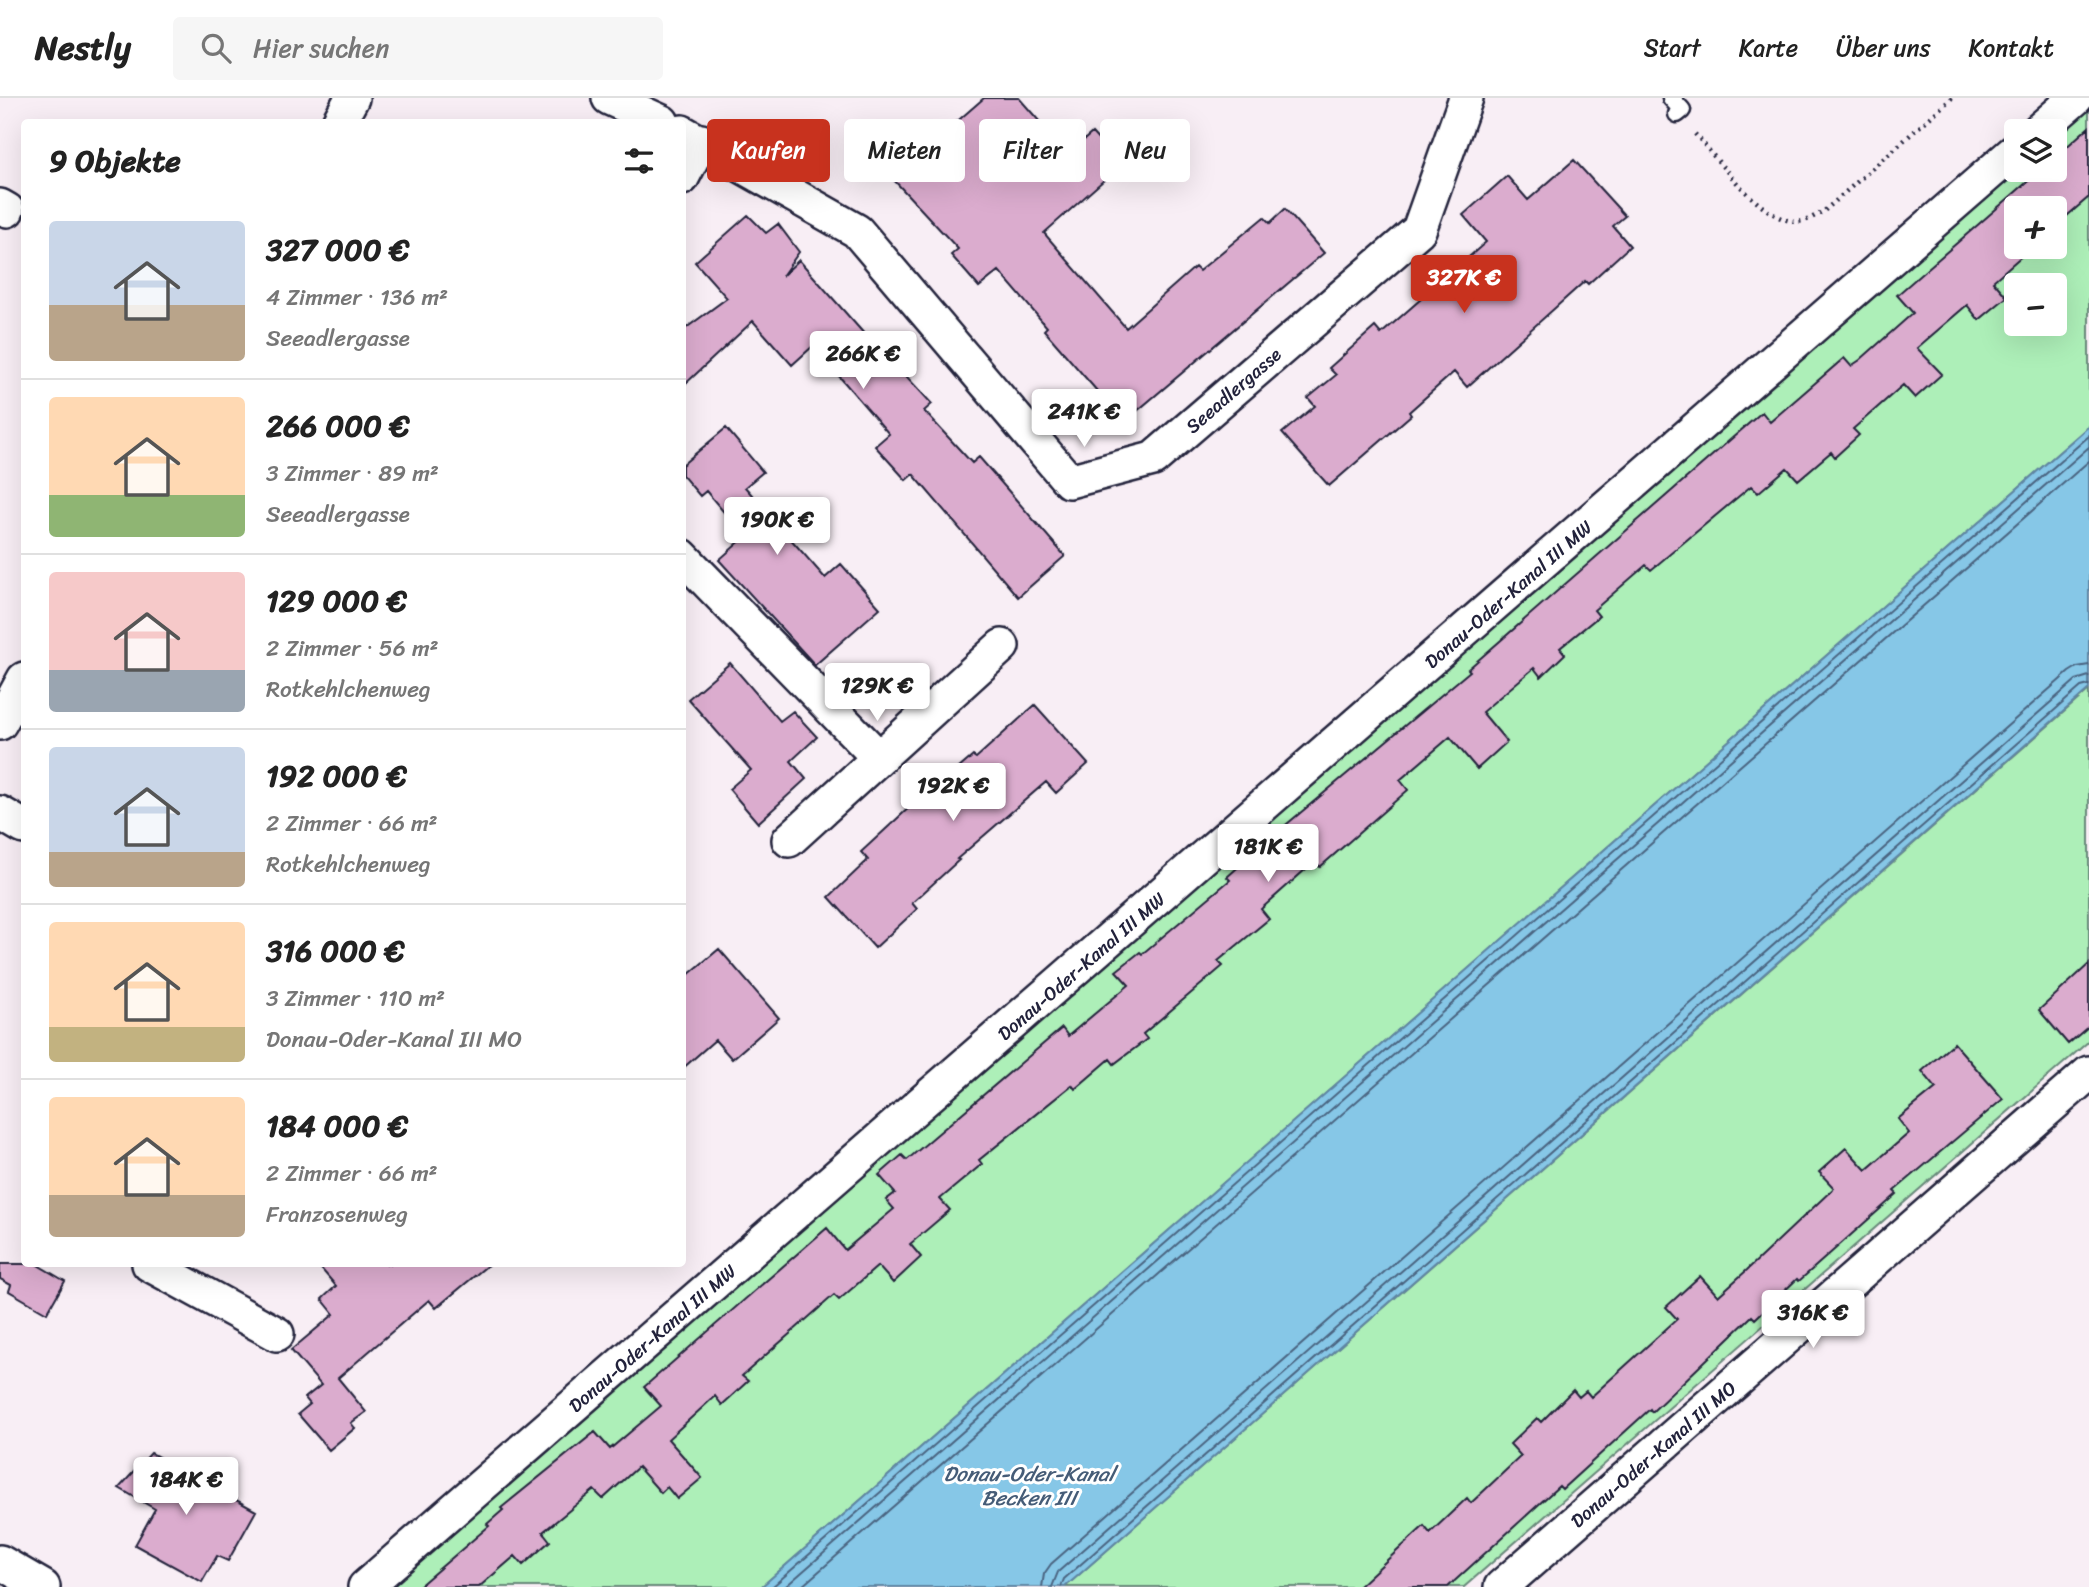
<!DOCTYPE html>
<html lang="de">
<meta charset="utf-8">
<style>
body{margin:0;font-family:Sriracha,sans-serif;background:#f6f6f6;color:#222;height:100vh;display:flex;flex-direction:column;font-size:26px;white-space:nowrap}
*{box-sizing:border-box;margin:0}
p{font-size:23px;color:#767676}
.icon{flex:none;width:38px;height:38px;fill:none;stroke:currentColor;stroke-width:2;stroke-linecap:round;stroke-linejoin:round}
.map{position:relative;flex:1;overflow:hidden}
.details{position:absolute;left:21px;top:21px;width:665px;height:1148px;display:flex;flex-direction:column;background:#fff;border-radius:7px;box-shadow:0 7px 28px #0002}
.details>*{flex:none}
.hud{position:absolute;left:707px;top:21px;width:665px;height:63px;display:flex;gap:14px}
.fabs{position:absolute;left:2004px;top:21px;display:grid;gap:14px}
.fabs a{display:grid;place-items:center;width:63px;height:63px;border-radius:7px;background:#fff;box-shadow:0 7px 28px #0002;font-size:35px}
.price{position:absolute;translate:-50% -60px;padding:0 16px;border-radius:7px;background:#fff;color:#222;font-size:23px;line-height:46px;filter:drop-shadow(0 2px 4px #0008)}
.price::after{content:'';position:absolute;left:50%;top:42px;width:21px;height:16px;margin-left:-10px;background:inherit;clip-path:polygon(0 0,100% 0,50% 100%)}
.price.active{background:#c8321e;color:#fff}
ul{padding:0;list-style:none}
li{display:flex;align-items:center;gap:21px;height:175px;padding:0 28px}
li+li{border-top:2px solid #e0e0e0}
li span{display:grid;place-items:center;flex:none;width:196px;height:140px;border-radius:7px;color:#555}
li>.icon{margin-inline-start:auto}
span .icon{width:84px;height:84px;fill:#fffc;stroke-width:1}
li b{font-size:30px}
h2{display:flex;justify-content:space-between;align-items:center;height:84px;padding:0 28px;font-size:30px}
.pill{padding:0 24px;border-radius:7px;background:#fff;box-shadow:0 7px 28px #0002;font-size:24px;line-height:63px}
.pill.active{background:#c8321e;color:#fff}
header{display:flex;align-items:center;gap:42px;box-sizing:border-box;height:98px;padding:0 35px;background:#fff;border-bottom:2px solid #e0e0e0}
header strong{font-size:33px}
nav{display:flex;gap:38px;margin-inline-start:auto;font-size:24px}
.search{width:490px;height:63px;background:#f6f6f6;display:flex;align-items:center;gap:18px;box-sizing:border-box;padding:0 24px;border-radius:7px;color:#767676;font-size:26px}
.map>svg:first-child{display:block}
</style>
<header>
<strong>Nestly</strong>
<div class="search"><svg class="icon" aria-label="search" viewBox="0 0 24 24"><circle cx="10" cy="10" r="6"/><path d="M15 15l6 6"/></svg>Hier suchen</div>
<nav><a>Start</a><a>Karte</a><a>Über uns</a><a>Kontakt</a></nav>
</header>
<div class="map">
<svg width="2089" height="1489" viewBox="0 0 2089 1489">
<rect width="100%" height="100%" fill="#f8eef5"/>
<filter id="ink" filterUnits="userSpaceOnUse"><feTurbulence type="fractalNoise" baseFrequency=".0143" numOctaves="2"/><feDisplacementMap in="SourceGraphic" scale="14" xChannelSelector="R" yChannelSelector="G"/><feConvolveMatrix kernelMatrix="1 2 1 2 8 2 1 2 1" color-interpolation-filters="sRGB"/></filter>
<g filter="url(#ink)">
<!-- green -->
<path fill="#adefb8" stroke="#68887a" stroke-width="2" fill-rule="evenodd" d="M 2089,10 L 2089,328 L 761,1489 L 391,1489 L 2018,72 L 2054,72 L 2055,40 ZM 2016,110 L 2054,110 L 2054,149 L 2016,149 ZM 2016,187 L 2054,187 L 2054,226 L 2016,226 Z
M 2089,592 L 2089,943 L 1464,1489 L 1065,1489 Z"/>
<!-- water -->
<path fill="#86c7e7" stroke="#5e85a2" stroke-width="2" d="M 2089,328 L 2089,591 L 1065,1489 L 761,1489 Z"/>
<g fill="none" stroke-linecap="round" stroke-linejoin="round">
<!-- shore -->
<path stroke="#4a6480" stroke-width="2" d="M 772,1489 L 2089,338
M 785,1489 L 2089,349
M 801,1489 L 2089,363
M 1042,1489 L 1044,1476 L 1051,1466 L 2069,574 L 2077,569 L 2089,567
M 1052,1489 L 1058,1474 L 2076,582 L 2089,578
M 1061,1489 L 1064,1481 L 2081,589 L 2089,587"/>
</g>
<!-- building -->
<path fill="#dbacce" stroke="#22223b" stroke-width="2" d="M 984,0 L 1019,0 L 1068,56 L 1092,35 L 1121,67 L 1044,135 L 1126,230 L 1195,169 L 1199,173 L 1264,119 L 1270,125 L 1285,111 L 1324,155 L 1124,324 L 1044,232 L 1047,229 L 999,173 L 979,189 L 951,157 L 958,151 L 892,80 Z
M 2089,29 L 2089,99 L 2054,129 L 2054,110 L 2016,110 L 2016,149 L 2032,149 L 1993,183 L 2007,199 L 1979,222 L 1967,207 L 1917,250 L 1942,276 L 1915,300 L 1903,287 L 1853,331 L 1859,337 L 1835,359 L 1831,354 L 1798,382 L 1787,370 L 1758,395 L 1751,388 L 1651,472 L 1646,467 L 1594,512 L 1599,518 L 1560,550 L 1565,556 L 1541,579 L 1534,570 L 1482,614 L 1507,644 L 1477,671 L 1450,639 L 1400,682 L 1408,692 L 1320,769 L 1315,763 L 1261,811 L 1269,821 L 1218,863 L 1223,868 L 1143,936 L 1147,941 L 1114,966 L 1110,961 L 1075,991 L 1072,987 L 979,1062 L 982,1066 L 940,1101 L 950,1112 L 910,1146 L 921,1159 L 893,1185 L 878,1168 L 839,1202 L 834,1197 L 742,1278 L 748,1283 L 722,1307 L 715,1298 L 668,1341 L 702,1380 L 677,1401 L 667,1389 L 661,1395 L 638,1369 L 603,1401 L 594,1392 L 543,1434 L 550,1443 L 523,1467 L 515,1458 L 479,1489 L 418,1489 L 489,1428 L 487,1426 L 503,1412 L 501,1410 L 595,1334 L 610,1351 L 661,1308 L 644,1289 L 827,1130 L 845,1152 L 894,1111 L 886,1102 L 895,1095 L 879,1077 L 902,1057 L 907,1062 L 1062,930 L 1068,938 L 1129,887 L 1116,873 L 1140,854 L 1142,856 L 1230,782 L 1227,779 L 1281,731 L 1470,573 L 1468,571 L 1762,314 L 1770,324 L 1844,260 L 1851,268 L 1860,262 L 1913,215 L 1897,197 L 2041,72 L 2054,72 L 2054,60 Z
M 1574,62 L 1625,118 L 1613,128 L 1630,148 L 1588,186 L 1585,183 L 1467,289 L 1454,274 L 1409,314 L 1411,317 L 1329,388 L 1282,335 L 1315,308 L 1308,300 L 1336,277 L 1329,270 L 1375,229 L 1381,236 L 1486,144 L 1463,117 L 1507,78 L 1528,102 Z
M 748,117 L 766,135 L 778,126 L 799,154 L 782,178 L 799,162 L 874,247 L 881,241 L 910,275 L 906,278 L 932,306 L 924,313 L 972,365 L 979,359 L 1065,458 L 1018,499 L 913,376 L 906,382 L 875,348 L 889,336 L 813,248 L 792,267 L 753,223 L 682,289 L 682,233 L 727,200 L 695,164 Z
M 726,330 L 763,374 L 745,389 L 825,480 L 841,466 L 880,510 L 815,567 L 719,462 L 745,439 L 706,393 L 700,398 L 682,377 L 682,367 Z
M 730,565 L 780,623 L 793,613 L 817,639 L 791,663 L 806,681 L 758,725 L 729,691 L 751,672 L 688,601 Z
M 1035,607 L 1088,666 L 1056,695 L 1046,684 L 957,761 L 959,762 L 912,805 L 917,811 L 875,850 L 829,799 L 868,762 L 861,754 L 912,707 L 914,709 L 973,658 L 976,660 Z
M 719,851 L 779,920 L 732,961 L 715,942 L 682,971 L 682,882 Z
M 2089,866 L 2089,928 L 2068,946 L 2039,912 Z
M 1954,945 L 2003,1001 L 1894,1093 L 1897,1096 L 1799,1183 L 1797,1181 L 1755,1221 L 1752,1218 L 1652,1314 L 1650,1311 L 1562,1391 L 1559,1388 L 1448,1489 L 1358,1489 L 1424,1428 L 1430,1435 L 1467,1400 L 1471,1405 L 1521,1358 L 1510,1346 L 1537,1320 L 1541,1324 L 1573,1292 L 1579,1299 L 1586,1293 L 1591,1299 L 1677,1221 L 1666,1209 L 1700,1178 L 1718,1198 L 1747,1172 L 1834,1090 L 1819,1074 L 1846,1050 L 1866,1072 L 1909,1035 L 1898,1021 L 1936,990 L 1922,973 Z
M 0,1166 L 36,1166 L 65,1183 L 47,1215 L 9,1193 L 11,1187 L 0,1181 Z
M 317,1166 L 489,1166 L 436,1210 L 429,1202 L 338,1280 L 366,1314 L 351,1325 L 355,1330 L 329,1352 L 298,1316 L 310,1306 L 305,1300 L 321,1287 L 291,1252 L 334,1216 L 322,1201 L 336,1188 Z
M 151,1355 L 256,1413 L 228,1463 L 217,1458 L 202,1484 L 135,1447 L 155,1411 L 119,1390 Z"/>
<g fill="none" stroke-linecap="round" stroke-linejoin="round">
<!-- service casing -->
<g stroke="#22223b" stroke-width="21">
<path id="service" d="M 1671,0 L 1682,12 L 1677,16"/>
</g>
<!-- minor casing -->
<g stroke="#22223b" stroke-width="38">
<path id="minor" d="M 609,0 L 662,24
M 339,24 L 352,0
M 2038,33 L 2076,0
M 682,34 L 857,133 L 1069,383 L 1153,361 L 1419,132 L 1466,0
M 682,80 L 701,43
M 0,108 L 7,112
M 682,458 L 879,660
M 0,625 L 24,581
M 0,715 L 24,729
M 789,742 L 1002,548
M 149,1166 L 277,1236
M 0,1464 L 43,1489
M 365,1489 L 2016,52
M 1501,1489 L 2089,975"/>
</g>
<!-- path -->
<path stroke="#22223b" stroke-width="4.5" stroke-dasharray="2 5" stroke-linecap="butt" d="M 1695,36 C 1718,61 1766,131 1803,123 C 1810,122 1817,116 1823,114 L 1952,0"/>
<!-- service -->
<use href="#service" stroke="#fff" stroke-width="16"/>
<!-- minor -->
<use href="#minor" stroke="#fff" stroke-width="33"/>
</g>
</g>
<g text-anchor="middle" stroke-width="6" stroke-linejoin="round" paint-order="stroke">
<!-- street labels -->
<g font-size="19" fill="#22223b" stroke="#fff">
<text transform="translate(1233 292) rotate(-41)" y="7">Seeadlergasse</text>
<text transform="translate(1508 496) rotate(-41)" y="7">Donau-Oder-Kanal III MW</text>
<text transform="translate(1081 868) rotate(-41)" y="7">Donau-Oder-Kanal III MW</text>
<text transform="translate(652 1240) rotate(-41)" y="7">Donau-Oder-Kanal III MW</text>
<text transform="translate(1653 1356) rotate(-41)" y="7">Donau-Oder-Kanal III MO</text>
</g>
<!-- water labels -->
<g font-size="21" font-style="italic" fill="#455c77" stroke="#fff">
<text x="1029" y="1383">Donau-Oder-Kanal<tspan x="1029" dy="24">Becken III</tspan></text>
</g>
</g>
</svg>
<div class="fabs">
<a><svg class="icon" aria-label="layers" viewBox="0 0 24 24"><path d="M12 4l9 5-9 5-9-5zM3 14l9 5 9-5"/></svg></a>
<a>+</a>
<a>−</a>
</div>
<b class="price active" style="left:1464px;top:217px">327K €</b>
<b class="price" style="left:863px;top:293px">266K €</b>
<b class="price" style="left:1084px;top:351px">241K €</b>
<b class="price" style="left:777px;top:459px">190K €</b>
<b class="price" style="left:877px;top:625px">129K €</b>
<b class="price" style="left:953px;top:725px">192K €</b>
<b class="price" style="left:1268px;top:786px">181K €</b>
<b class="price" style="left:1813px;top:1252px">316K €</b>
<b class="price" style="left:186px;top:1419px">184K €</b>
<div class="hud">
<a class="pill active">Kaufen</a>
<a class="pill">Mieten</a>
<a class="pill">Filter</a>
<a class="pill">Neu</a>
</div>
<section class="details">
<h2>9 Objekte<svg class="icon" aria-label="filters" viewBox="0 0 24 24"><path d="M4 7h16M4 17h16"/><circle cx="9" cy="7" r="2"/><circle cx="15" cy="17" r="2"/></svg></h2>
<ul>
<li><span style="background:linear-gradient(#c9d6e8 60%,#b9a48a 0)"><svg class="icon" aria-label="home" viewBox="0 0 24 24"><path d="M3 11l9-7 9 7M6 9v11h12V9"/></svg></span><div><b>327 000 €</b><p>4 Zimmer · 136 m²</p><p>Seeadlergasse</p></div></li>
<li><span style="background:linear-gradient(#ffd9b3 70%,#8fb573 0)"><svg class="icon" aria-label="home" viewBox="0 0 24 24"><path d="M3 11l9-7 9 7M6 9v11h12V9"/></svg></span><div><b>266 000 €</b><p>3 Zimmer · 89 m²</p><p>Seeadlergasse</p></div></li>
<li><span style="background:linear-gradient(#f6c9c9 70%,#9aa5b1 0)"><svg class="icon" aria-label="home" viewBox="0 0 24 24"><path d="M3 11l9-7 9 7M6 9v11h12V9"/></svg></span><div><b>129 000 €</b><p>2 Zimmer · 56 m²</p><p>Rotkehlchenweg</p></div></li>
<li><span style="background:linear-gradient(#c9d6e8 75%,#b9a48a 0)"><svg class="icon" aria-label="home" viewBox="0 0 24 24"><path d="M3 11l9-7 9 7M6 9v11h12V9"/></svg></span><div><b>192 000 €</b><p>2 Zimmer · 66 m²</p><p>Rotkehlchenweg</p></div></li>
<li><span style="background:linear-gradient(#ffd9b3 75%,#c2b280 0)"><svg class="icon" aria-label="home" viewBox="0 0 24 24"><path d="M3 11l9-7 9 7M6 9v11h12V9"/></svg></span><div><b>316 000 €</b><p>3 Zimmer · 110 m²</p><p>Donau-Oder-Kanal III MO</p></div></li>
<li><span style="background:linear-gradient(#ffd9b3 70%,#b9a48a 0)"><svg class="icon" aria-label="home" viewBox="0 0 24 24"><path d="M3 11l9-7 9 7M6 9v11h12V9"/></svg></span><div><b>184 000 €</b><p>2 Zimmer · 66 m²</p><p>Franzosenweg</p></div></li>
</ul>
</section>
</div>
